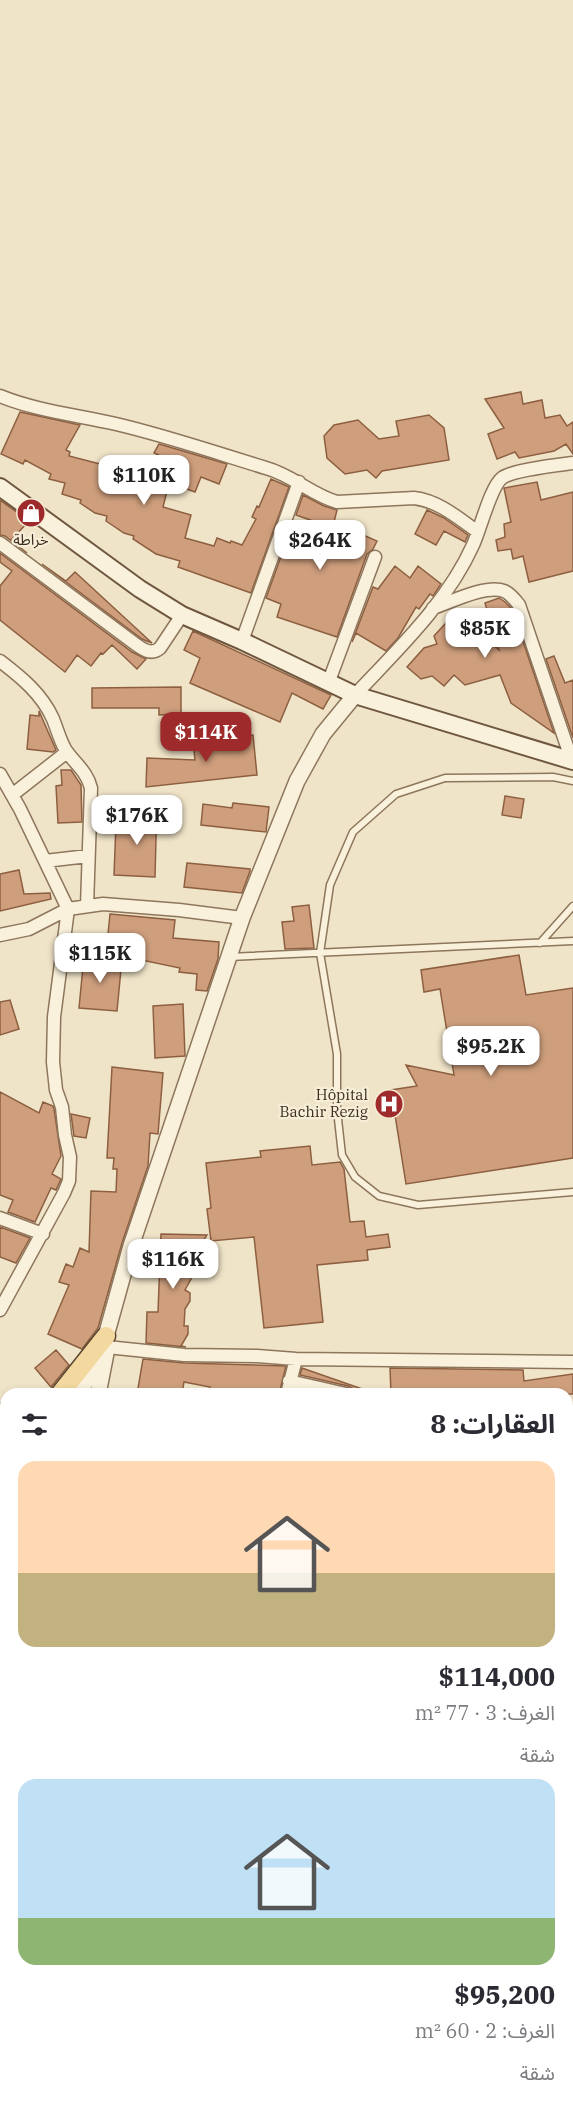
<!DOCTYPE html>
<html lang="ar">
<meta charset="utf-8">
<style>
body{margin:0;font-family:"IBM Plex Serif","Noto Sans Arabic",serif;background:#f2f2f3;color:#2b2b33;direction:rtl;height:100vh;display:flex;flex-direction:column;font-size:22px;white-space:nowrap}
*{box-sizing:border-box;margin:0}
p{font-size:20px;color:#7c7c81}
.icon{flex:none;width:33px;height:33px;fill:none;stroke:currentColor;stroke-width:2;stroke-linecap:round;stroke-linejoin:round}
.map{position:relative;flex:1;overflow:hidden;direction:ltr}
.sheet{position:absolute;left:0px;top:1388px;width:573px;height:722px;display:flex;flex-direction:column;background:#fff;border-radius:18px 18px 0 0;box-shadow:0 3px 9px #0003;direction:rtl}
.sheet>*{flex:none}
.price{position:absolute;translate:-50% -51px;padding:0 14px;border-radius:12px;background:#fff;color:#222;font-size:20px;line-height:39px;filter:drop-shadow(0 2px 3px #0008)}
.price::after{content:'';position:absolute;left:50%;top:36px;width:18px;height:14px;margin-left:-9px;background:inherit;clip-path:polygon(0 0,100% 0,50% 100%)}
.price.active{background:#9e2a2b;color:#fff}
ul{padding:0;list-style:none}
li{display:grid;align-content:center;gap:12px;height:318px;padding:0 18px}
li span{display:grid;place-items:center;height:186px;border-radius:18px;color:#555}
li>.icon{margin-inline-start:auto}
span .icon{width:108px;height:108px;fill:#fffc;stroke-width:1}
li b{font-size:26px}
h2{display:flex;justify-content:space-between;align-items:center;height:72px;padding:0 18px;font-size:26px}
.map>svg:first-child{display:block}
</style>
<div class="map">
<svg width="573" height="2108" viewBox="0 0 573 2108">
<rect width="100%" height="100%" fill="#f0e4c8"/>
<!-- building -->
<path fill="#cf9f7d" stroke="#8d5f41" stroke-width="1.5" d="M 521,392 L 523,404 L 542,400 L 545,418 L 560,415 L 567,426 L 573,422 L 573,454 L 566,444 L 554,451 L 519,458 L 515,452 L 497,459 L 488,434 L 504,428 L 485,399 Z
M 20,412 L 80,425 L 66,450 L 70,452 L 69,456 L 100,464 L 115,476 L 111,482 L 141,491 L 145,477 L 167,491 L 163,507 L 191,515 L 185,538 L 214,546 L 217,538 L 230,543 L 231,541 L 242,545 L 256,519 L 252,517 L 257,506 L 259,507 L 271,479 L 289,487 L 251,593 L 178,567 L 180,561 L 156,554 L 133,539 L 134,536 L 124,533 L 106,521 L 107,516 L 95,513 L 80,503 L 81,500 L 62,494 L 65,483 L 49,479 L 51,474 L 25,460 L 23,464 L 1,454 Z
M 429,415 L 444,428 L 449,460 L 382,471 L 376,478 L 367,470 L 345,474 L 327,458 L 324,436 L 334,425 L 358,420 L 379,439 L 399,436 L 396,421 Z
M 159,444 L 227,464 L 219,484 L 201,477 L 195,492 L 170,483 L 178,464 L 154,453 Z
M 537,482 L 541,500 L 573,492 L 573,571 L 529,582 L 523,556 L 513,559 L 511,549 L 498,551 L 496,540 L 505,537 L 504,524 L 511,522 L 504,488 Z
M 303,495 L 324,506 L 337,510 L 334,522 L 377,541 L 373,549 L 367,554 L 337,637 L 277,617 L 281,604 L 266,598 L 287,540 L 302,548 L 313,521 L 296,515 Z
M 0,500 L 29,521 L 11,540 L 27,553 L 5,536 L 0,535 Z
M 427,510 L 444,518 L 468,535 L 465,542 L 444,531 L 436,545 L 415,534 Z
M 0,553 L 132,652 L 146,659 L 137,669 L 112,645 L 103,654 L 101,653 L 91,666 L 77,655 L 65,672 L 0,620 L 0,586 L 12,571 L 0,562 Z
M 42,564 L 66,581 L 75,572 L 152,643 L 142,639 Z
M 395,566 L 410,578 L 418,566 L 441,584 L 433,596 L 430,594 L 419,609 L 416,607 L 398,638 L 386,651 L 356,633 L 352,642 L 373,587 L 378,589 Z
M 499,598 L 505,602 L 512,609 L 554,733 L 511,703 L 500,675 L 465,685 L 454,675 L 444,686 L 432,676 L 421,679 L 407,667 L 424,648 L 437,644 L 434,636 L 456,612 L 499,650 L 485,603 Z
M 193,631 L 331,695 L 323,709 L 292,693 L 280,722 L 190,683 L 200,658 L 184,650 Z
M 554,656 L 565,683 L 573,680 L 573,738 L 546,659 Z
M 181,687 L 181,714 L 159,715 L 159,708 L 92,708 L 92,688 Z
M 39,711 L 56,750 L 53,752 L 27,749 L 30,715 L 39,716 Z
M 253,735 L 257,775 L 146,787 L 147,758 L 195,760 L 193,741 Z
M 61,770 L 71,770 L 81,785 L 82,822 L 58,823 L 56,786 L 62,785 Z
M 505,796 L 524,799 L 521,818 L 502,815 Z
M 146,798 L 157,800 L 155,877 L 114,875 L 116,824 L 145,825 Z
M 233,803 L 269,807 L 266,832 L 201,825 L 203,804 L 232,808 Z
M 187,863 L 250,869 L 250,871 L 242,893 L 184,887 Z
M 19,870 L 24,894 L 50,893 L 51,899 L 0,911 L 0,874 Z
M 309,905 L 314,948 L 285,949 L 282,922 L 294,921 L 292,907 Z
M 110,914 L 175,920 L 173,938 L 219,942 L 218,959 L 207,991 L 196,990 L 197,974 L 179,972 L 180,968 L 122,956 L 126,936 L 108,934 Z
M 519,955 L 526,995 L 573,988 L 573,1158 L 406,1184 L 391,1090 L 417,1086 L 406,1065 L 454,1075 L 440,989 L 424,992 L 421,970 Z
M 84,956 L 122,959 L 117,1011 L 79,1008 Z
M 10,1000 L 19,1029 L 0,1035 L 0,1002 Z
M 183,1004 L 185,1056 L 155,1058 L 153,1006 Z
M 112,1067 L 163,1073 L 158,1134 L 150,1133 L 148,1166 L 122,1243 L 98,1328 L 82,1349 L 48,1334 L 69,1285 L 59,1282 L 66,1264 L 73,1267 L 80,1248 L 89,1252 L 91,1191 L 116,1192 L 117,1169 L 113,1169 L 114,1158 L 107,1158 Z
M 0,1092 L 39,1113 L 43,1102 L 53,1106 L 54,1109 L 61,1156 L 52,1174 L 61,1179 L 56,1190 L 51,1188 L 35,1222 L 8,1212 L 13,1200 L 0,1195 Z
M 71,1114 L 90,1118 L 86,1138 L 74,1136 Z
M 310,1146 L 312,1165 L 340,1162 L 344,1169 L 350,1222 L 364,1221 L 366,1237 L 388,1234 L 390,1247 L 367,1250 L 368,1260 L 317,1265 L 323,1322 L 264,1328 L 254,1237 L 211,1241 L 207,1209 L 211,1208 L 206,1163 L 261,1157 L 260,1151 Z
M 0,1227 L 30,1238 L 16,1263 L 0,1257 Z
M 161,1234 L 207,1235 L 186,1268 L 192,1272 L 191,1279 L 185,1290 L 190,1293 L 190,1301 L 185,1309 L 184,1326 L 188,1326 L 188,1334 L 181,1346 L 186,1347 L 146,1343 L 147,1312 L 158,1312 Z
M 56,1350 L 69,1365 L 51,1387 L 35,1368 Z
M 143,1359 L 184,1363 L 286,1366 L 279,1394 L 209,1394 L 210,1387 L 184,1382 L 182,1394 L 137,1394 Z
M 302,1368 L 371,1392 L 371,1394 L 354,1394 L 352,1388 L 348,1386 L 300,1375 Z
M 390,1368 L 523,1370 L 524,1381 L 573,1374 L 573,1394 L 391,1394 Z"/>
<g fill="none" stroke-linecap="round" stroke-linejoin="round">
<!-- service casing -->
<g stroke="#8d765c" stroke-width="9">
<path id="service" d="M 573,781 L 553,777 L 445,778 L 396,794 L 353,832 L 330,885 L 320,953 L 337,1054 L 337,1110 L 342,1155 L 355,1177 L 379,1196 L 418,1205 L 573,1192
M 540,943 L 573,906
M 229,957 L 573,941"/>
</g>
<!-- minor casing -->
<g stroke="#8d765c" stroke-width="15">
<path id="minor" d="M 0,396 C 37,411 77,415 116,424 C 167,436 217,453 266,468 C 292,475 312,495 337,502 L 414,498 C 439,501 458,518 478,532
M 0,543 L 134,643 C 142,649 151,656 160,648 L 182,615
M 433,608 C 451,602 487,584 504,591 C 511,594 515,600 519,605 L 572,761
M 242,641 L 299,482
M 0,661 C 21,677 42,694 53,719 C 57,729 60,740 65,749 C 74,763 87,771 91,788 L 87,906
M 329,681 L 375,557
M 355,695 C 398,649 447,603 473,545 C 480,530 491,486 502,478 C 512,470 558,465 573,463
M 0,774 L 20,809 L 68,909 L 54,1017 L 53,1062 L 56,1090 L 62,1107 L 65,1135 L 70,1157 L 69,1181 L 64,1193 L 0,1310
M 12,795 L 67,752
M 45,861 L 88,856
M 0,935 L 29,929 L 68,909 L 103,904 L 179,910 L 242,918
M 0,1218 L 43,1234
M 107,1347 L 184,1355 L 257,1356 L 296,1359 L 573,1362
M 289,1381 L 346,1394
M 287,1394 L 296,1359
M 567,1482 L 573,1507
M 0,1661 L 6,1660
M 0,1728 L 6,1725
M 0,1808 L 6,1805
M 567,1820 L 573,1823
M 567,1911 L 573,1915
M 0,1966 L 6,1962
M 567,1995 L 573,1993
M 0,2022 L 6,2018
M 0,2046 L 6,2054
M 567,2098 L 573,2105
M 40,2103 L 44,2108
M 131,2103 L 135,2108
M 353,2103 L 357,2108
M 92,2108 L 99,2103
M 160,2108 L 167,2103
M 280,2108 L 286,2103"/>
</g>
<!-- tertiary casing -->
<g stroke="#8d765c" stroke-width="18">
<path id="tertiary" d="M 80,1394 L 106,1336 L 131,1246 L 242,918 L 297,781 L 323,734 L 355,695
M 98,1394 L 107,1348"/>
</g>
<!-- secondary casing -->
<g stroke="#6f573f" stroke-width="20">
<path id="secondary" d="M 0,487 L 140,589 L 182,615 L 242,641 L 355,695 L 573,761
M 0,1495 L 6,1492
M 567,1593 L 573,1591"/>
</g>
<!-- primary casing -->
<g stroke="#5b4430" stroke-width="21">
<path id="primary" d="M 60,1394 L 106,1336
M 0,1413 L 6,1414
M 0,1431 L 6,1433
M 0,1460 L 6,1463
M 567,1717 L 573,1720
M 567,1738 L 573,1741"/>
</g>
<!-- service -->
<use href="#service" stroke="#faf1dc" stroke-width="6"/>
<!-- minor -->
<use href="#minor" stroke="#faf1dc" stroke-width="12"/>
<!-- tertiary -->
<use href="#tertiary" stroke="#faf1dc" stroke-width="15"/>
<!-- secondary -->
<use href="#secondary" stroke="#faf1dc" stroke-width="16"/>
<!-- primary -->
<use href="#primary" stroke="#f3d9a0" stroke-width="18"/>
</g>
<!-- icons -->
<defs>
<g id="shop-disc" transform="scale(1.5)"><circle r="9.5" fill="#9e2a2b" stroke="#f7eed8"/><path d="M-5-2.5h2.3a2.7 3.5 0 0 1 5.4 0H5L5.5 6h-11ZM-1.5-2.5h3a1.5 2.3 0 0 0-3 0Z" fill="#fff"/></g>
<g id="hospital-disc" transform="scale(1.5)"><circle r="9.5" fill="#9e2a2b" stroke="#f7eed8"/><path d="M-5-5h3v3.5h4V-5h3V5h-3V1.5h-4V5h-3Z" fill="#fff"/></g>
</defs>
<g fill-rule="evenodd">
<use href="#shop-disc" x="31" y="513"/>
<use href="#hospital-disc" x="389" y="1104"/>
</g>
<g text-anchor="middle" stroke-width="4.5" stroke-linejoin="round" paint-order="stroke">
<!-- poi labels -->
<g font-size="15" fill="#3d2e20" stroke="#f7eed8">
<text x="31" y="545">خراطة</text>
<text x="368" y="1100" text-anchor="end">Hôpital<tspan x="368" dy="17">Bachir Rezig</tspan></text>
</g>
</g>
</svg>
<b class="price" style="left:144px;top:506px">$110K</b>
<b class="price" style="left:320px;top:571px">$264K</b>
<b class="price" style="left:485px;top:659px">$85K</b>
<b class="price active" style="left:206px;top:763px">$114K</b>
<b class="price" style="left:137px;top:846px">$176K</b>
<b class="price" style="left:100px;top:984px">$115K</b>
<b class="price" style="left:491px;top:1077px">$95.2K</b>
<b class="price" style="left:173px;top:1290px">$116K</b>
<section class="sheet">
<h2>العقارات: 8<svg class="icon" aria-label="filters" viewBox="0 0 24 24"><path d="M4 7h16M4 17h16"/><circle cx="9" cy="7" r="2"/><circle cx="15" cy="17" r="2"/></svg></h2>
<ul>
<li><span style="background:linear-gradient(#ffd9b3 60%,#c2b280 0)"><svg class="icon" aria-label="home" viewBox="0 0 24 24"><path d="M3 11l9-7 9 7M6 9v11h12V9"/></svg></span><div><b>$114,000</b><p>الغرف: 3 · 77 m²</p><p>شقة</p></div></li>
<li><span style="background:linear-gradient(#bfe0f5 75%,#8fb573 0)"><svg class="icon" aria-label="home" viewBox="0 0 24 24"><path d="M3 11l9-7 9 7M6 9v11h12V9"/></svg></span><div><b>$95,200</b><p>الغرف: 2 · 60 m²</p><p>شقة</p></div></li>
</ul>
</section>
</div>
